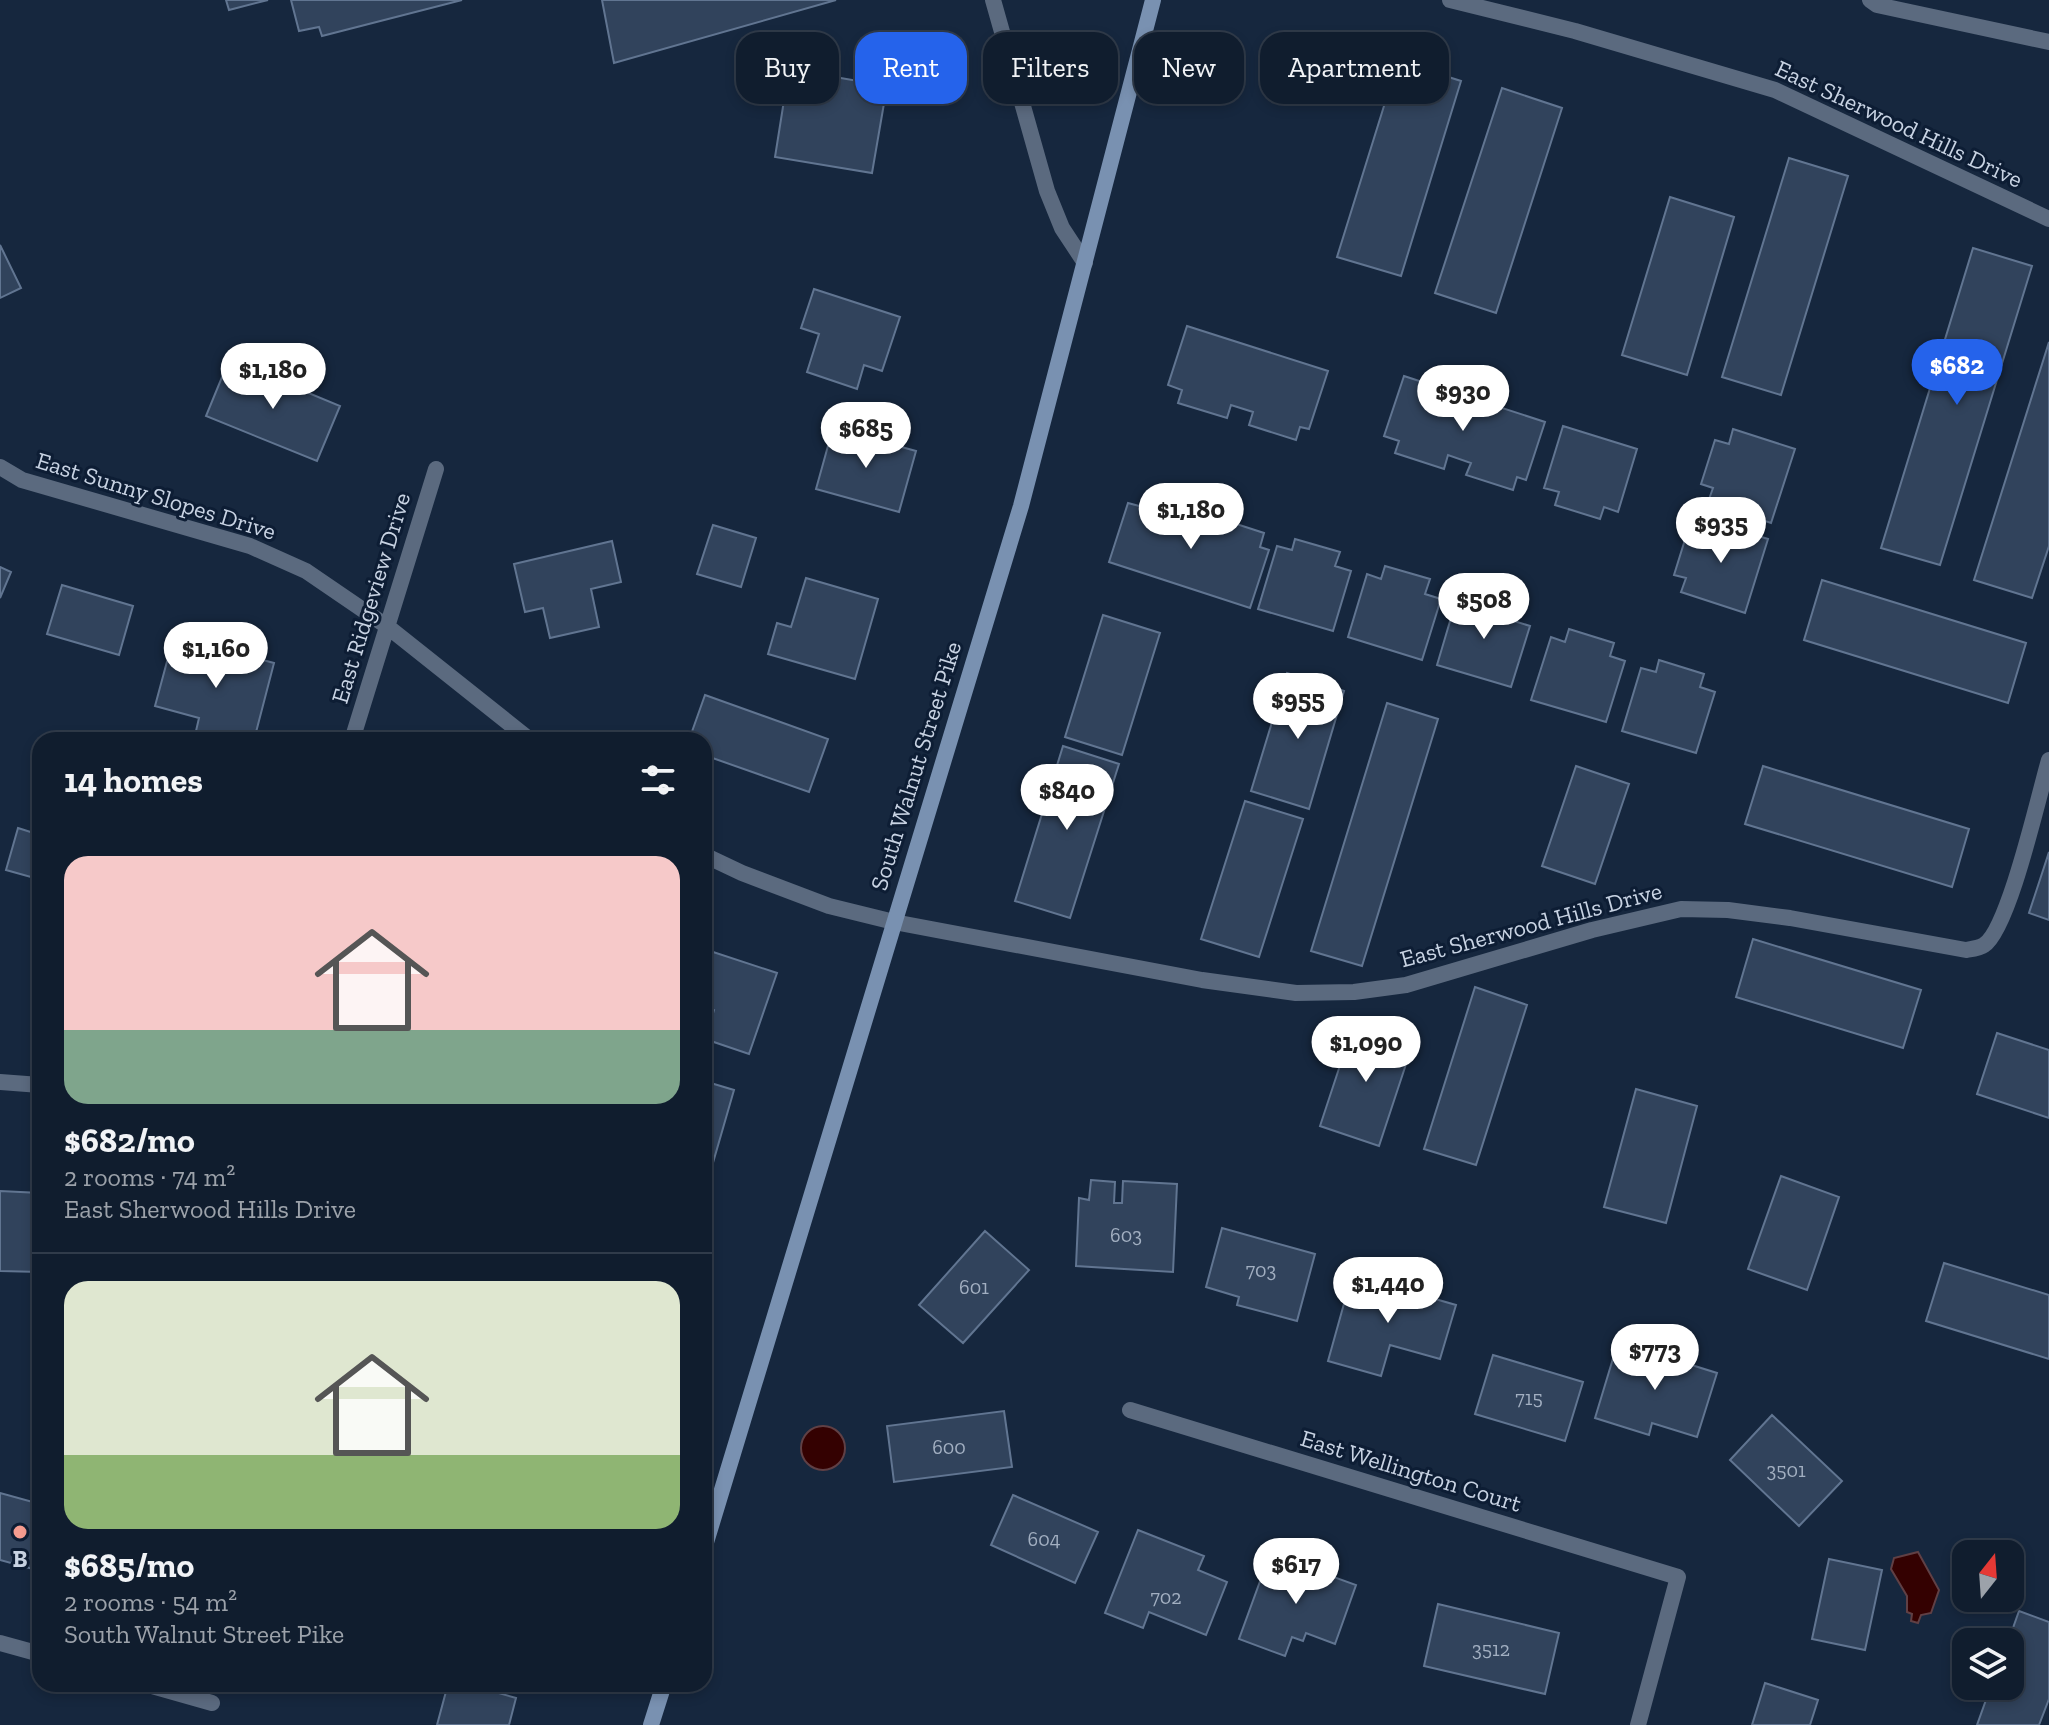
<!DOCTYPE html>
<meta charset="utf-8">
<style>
body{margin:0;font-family:"Zilla Slab",serif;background:#1e2a3a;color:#f1f3f6;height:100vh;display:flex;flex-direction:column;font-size:30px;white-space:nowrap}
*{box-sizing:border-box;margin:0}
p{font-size:26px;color:#9ca2aa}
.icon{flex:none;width:44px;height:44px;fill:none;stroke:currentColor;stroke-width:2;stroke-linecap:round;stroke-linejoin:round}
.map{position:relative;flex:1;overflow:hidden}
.panel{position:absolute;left:32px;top:732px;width:680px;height:960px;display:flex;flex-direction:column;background:#101d2e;border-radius:24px;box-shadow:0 4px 12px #0003,0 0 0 2px #303b4a}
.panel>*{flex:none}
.top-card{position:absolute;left:736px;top:32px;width:760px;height:72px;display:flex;gap:16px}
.needle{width:52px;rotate:17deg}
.fabs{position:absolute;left:1952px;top:1540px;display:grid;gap:16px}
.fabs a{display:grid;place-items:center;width:72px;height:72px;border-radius:16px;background:#101d2e;box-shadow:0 4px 12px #0003,0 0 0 2px #303b4a;font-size:40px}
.price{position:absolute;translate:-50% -68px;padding:0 18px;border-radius:28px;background:#fff;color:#222;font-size:26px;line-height:52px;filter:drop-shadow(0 2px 4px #0008)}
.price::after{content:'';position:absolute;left:50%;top:48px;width:24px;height:18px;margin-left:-12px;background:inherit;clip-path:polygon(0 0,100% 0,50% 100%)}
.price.current{background:#2563eb;color:#fff}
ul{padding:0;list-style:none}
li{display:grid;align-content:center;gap:16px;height:424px;padding:0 32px}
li+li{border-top:2px solid #303b4a}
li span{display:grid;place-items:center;height:248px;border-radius:24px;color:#555}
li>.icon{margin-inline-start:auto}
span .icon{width:144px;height:144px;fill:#fffc;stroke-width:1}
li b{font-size:34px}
h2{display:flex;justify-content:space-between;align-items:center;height:96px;padding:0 32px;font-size:34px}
.tag{padding:0 28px;border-radius:24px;background:#101d2e;box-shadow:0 4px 12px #0003,0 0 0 2px #303b4a;font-size:28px;line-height:72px}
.tag.current{background:#2563eb;color:#fff}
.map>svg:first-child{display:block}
</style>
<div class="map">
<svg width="2049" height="1725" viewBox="0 0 2049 1725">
<rect width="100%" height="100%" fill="#16273e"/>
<!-- water -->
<path fill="#340101" stroke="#604045" stroke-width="2" d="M801 1448a22 22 0 1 1 44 0a22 22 0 1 1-44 0Z
M 1918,1552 L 1939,1590 L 1931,1613 L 1921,1615 L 1918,1623 L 1911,1621 L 1912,1614 L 1907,1612 L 1907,1596 L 1891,1569 L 1894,1558 Z"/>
<!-- building -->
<path fill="#31435c" stroke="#617591" stroke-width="2" d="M 226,0 L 268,0 L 229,10 Z
M 291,0 L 462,0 L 322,36 L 319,27 L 299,31 Z
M 602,0 L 836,0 L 614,63 Z
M 1398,61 L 1461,81 L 1401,276 L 1337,257 Z
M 789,69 L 887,86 L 872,173 L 775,157 Z
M 1502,88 L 1562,108 L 1496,313 L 1435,293 Z
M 1789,158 L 1848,176 L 1781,395 L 1722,377 Z
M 1670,197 L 1734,217 L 1687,375 L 1622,355 Z
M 0,245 L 21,288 L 0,298 Z
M 1973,248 L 2032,266 L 1940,565 L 1881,548 Z
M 814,289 L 900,317 L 882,371 L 864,365 L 857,389 L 807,372 L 819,334 L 801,328 Z
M 1187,326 L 1328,371 L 1309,429 L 1300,427 L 1296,440 L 1249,425 L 1253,412 L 1231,405 L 1227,418 L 1178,403 L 1182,390 L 1168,385 Z
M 2049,342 L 2049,546 L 2032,598 L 1974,580 Z
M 229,360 L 340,406 L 317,461 L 206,416 Z
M 1404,376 L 1545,422 L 1526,480 L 1517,477 L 1513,490 L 1466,475 L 1471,463 L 1448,455 L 1444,469 L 1395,453 L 1399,441 L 1384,436 Z
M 1563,426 L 1637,449 L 1618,512 L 1604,507 L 1600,519 L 1555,505 L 1559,492 L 1544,488 Z
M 833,428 L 916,451 L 899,512 L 816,489 Z
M 1733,429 L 1795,449 L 1771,523 L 1708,502 L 1713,488 L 1701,484 L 1715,440 L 1729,444 Z
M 1147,494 L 1196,510 L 1191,524 L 1214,531 L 1218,518 L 1264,533 L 1260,547 L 1269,550 L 1250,608 L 1109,562 L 1128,503 L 1143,507 Z
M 1706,520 L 1768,539 L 1745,613 L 1681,592 L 1686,578 L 1674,575 L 1688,530 L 1702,534 Z
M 713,525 L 756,538 L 741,587 L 697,574 Z
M 1295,539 L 1340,552 L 1335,566 L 1351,571 L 1333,631 L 1258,609 L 1277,546 L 1292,550 Z
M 612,541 L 621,582 L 591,589 L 599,627 L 550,638 L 543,608 L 525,612 L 514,564 Z
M 1385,566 L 1430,579 L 1425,594 L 1441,599 L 1422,660 L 1348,637 L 1367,574 L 1381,579 Z
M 0,567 L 11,572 L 0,598 Z
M 806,578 L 878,599 L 855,679 L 768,654 L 777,623 L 791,627 Z
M 1822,580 L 2026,643 L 2008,703 L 1804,640 Z
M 62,585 L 133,606 L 119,655 L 47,634 Z
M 1474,594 L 1519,608 L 1514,621 L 1530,626 L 1511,687 L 1437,665 L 1456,601 L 1471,606 Z
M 1103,615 L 1160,633 L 1122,755 L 1065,737 Z
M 1569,629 L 1614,643 L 1610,656 L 1625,661 L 1606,722 L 1531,700 L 1551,637 L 1565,642 Z
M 172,643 L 205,652 L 207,645 L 274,663 L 254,740 L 230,740 L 196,731 L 199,718 L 155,706 Z
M 1659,660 L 1704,674 L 1700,687 L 1715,692 L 1696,753 L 1622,731 L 1641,668 L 1656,672 Z
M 1287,673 L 1344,691 L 1309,809 L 1251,791 Z
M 705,695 L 828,739 L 809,792 L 704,755 L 704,740 L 689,740 Z
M 1387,703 L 1438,719 L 1362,966 L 1311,951 Z
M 1063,746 L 1119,764 L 1070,918 L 1015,901 Z
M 1576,766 L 1629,784 L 1595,884 L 1542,866 Z
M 1763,766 L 1969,829 L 1952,887 L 1745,824 Z
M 1245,801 L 1303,819 L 1259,957 L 1201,939 Z
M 18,828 L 40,835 L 38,879 L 6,870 Z
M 2049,852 L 2049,920 L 2029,913 Z
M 1753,939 L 1921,990 L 1903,1048 L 1736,997 Z
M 704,949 L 777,973 L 749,1054 L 705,1039 L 714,1010 L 704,1006 Z
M 1475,987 L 1527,1005 L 1476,1165 L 1424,1149 Z
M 1354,1023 L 1413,1043 L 1379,1146 L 1320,1126 Z
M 1997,1033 L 2049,1050 L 2049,1118 L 1977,1094 Z
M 704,1081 L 734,1090 L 706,1187 L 704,1187 Z
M 1636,1089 L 1697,1106 L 1666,1223 L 1604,1207 Z
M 1781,1176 L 1839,1197 L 1807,1290 L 1748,1269 Z
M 1091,1180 L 1115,1182 L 1114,1203 L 1122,1203 L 1123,1181 L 1177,1184 L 1173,1272 L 1076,1266 L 1079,1198 L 1089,1200 Z
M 0,1191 L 40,1193 L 40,1272 L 0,1271 Z
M 1222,1228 L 1315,1254 L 1297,1321 L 1237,1305 L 1239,1297 L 1206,1287 Z
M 985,1231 L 1029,1270 L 963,1343 L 919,1305 Z
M 1944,1263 L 2049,1295 L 2049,1359 L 1926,1321 Z
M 1352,1275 L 1456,1305 L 1440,1359 L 1390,1345 L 1381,1376 L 1328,1361 Z
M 1618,1342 L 1717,1373 L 1697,1437 L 1652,1423 L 1649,1435 L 1595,1418 Z
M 1493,1355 L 1583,1382 L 1565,1441 L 1475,1414 Z
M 1004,1411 L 1012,1467 L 894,1482 L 887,1426 Z
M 1772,1415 L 1842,1481 L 1799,1526 L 1730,1460 Z
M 0,1493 L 40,1504 L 40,1571 L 0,1560 Z
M 1013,1495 L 1098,1532 L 1075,1583 L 991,1545 Z
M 1138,1530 L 1204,1556 L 1198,1570 L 1227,1582 L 1206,1635 L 1149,1612 L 1143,1628 L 1105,1613 Z
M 1270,1554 L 1356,1585 L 1335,1644 L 1306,1633 L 1303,1641 L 1292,1637 L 1285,1656 L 1239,1639 Z
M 1829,1559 L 1882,1570 L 1865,1650 L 1812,1639 Z
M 1438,1604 L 1559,1633 L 1545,1694 L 1424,1666 Z
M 2019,1611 L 2049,1622 L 2049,1699 L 2039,1725 L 1977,1725 L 1991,1686 L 2010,1686 L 2010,1642 L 2008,1642 Z
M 1765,1683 L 1818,1700 L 1810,1725 L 1752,1725 Z
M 448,1684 L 467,1684 L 516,1698 L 509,1725 L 437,1725 Z"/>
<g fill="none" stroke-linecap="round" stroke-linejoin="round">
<!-- lane -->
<path stroke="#5b6a7f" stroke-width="16" d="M 0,1643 L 40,1654
M 145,1684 L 212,1703"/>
<!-- street -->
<path stroke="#5b6a7f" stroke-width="16" d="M 993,0 L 1047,191 L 1062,228 L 1085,263
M 1450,0 L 1575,31 L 1775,90 L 2049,219
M 1870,0 L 1877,5 L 2049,42
M 0,467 L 22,480 L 250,546 L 306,571 L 388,627 L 530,740
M 352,740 L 436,469
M 704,855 L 742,873 L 829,906 L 894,922 L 1202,980 L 1296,993 L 1354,992 L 1406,985 L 1592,930 L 1681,909 L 1728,910 L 1790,918 L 1966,950 C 1972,949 1980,948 1984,945 C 2009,929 2039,794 2049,760
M 0,1082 L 40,1085
M 1130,1410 L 1678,1577 L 1638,1725"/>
<!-- secondary -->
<path stroke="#7991b1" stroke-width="16" d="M 704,1549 L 1021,506 L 1153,0
M 651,1725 L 664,1684"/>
</g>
<!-- markers -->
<circle fill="#f59c90" stroke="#0d1d34" stroke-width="3" cx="20" cy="1532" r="8"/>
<g text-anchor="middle" stroke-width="6" stroke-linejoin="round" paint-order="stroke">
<!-- number labels -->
<g font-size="20" fill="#a2afc1">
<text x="1126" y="1242">603</text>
<text x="1261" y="1277">703</text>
<text x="974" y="1294">601</text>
<text x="1529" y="1405">715</text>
<text x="949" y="1454">600</text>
<text x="1786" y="1477">3501</text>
<text x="1044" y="1546">604</text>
<text x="1166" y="1604">702</text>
<text x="1491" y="1656">3512</text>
</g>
<!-- street labels -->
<g font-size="24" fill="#c8d3e3" stroke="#0d1d34">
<text transform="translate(1899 124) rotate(25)" y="8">East Sherwood Hills Drive</text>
<text transform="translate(156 496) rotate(17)" y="8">East Sunny Slopes Drive</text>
<text transform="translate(371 598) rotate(-73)" y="8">East Ridgeview Drive</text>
<text transform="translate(916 766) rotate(-73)" y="8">South Walnut Street Pike</text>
<text transform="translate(1531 925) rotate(-15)" y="8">East Sherwood Hills Drive</text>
<text transform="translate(1411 1471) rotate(17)" y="8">East Wellington Court</text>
</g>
<!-- poi labels -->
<g font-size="24" font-weight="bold" fill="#c8d3e3" stroke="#0d1d34">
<text x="20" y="1567">B</text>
</g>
</g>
</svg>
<div class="fabs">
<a><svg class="needle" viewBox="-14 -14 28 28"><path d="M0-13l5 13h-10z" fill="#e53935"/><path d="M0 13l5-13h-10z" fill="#9ca2aa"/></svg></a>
<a><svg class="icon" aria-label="layers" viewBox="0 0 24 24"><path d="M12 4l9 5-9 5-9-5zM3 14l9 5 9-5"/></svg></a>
</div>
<b class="price current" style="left:1957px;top:407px">$682</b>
<b class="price" style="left:273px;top:411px">$1,180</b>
<b class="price" style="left:1463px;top:433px">$930</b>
<b class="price" style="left:866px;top:470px">$685</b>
<b class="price" style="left:1191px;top:551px">$1,180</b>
<b class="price" style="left:1721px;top:565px">$935</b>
<b class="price" style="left:1484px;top:641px">$508</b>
<b class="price" style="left:216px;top:690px">$1,160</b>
<b class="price" style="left:1298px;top:741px">$955</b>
<b class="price" style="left:1067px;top:832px">$840</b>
<b class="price" style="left:1366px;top:1084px">$1,090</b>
<b class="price" style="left:1388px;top:1325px">$1,440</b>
<b class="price" style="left:1655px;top:1392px">$773</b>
<b class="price" style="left:1296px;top:1606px">$617</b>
<div class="top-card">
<a class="tag">Buy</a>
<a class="tag current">Rent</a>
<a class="tag">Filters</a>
<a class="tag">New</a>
<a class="tag">Apartment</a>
</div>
<section class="panel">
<h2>14 homes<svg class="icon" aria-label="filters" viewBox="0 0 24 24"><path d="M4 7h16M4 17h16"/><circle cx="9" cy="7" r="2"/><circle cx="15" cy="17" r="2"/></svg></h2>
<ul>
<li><span style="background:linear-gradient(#f6c9c9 70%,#7fa58c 0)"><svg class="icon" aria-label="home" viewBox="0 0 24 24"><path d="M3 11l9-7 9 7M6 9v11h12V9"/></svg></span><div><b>$682/mo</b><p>2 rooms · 74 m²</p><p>East Sherwood Hills Drive</p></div></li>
<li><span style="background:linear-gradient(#dfe7d0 70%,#8fb573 0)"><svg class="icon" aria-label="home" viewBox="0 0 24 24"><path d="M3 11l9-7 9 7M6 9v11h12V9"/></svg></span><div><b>$685/mo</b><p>2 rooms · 54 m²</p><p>South Walnut Street Pike</p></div></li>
</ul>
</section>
</div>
